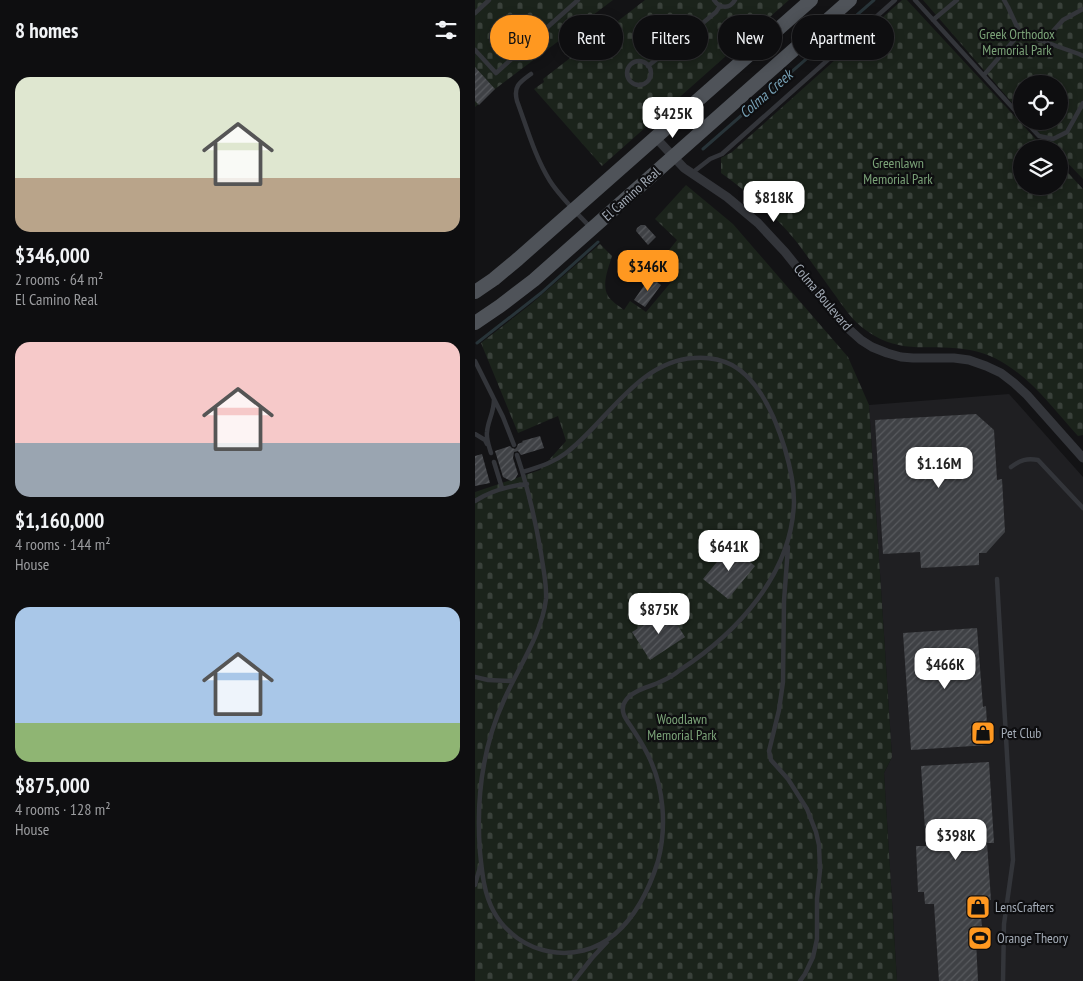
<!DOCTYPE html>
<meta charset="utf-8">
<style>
body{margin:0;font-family:"PT Sans Narrow",sans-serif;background:#1c1c1e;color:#f1f3f6;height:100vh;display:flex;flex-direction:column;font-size:19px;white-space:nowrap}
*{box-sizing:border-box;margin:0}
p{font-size:16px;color:#9b9c9f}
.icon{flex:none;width:28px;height:28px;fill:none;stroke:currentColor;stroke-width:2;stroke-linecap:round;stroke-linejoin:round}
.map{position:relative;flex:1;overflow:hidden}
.drawer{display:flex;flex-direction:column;background:#0e0e10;width:475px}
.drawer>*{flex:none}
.hud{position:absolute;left:15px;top:15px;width:475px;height:45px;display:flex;gap:10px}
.fabs{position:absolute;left:538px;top:75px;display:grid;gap:10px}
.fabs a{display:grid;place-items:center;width:55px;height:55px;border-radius:50%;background:#0e0e10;box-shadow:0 2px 12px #0003,0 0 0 1px #2e2e30;font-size:25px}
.price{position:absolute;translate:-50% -42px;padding:0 11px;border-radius:10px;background:#fff;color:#222;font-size:16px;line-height:32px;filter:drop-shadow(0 1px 2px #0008)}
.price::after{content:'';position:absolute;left:50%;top:30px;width:15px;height:11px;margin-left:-8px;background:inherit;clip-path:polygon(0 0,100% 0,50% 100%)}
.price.selected{background:#ff9820;color:#111}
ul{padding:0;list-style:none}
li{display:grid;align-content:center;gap:10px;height:265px;padding:0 15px}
li span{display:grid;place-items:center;height:155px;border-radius:15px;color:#555}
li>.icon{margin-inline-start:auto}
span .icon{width:90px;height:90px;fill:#fffc;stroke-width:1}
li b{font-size:21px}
h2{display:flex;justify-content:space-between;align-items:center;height:60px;padding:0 15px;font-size:21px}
.tag{padding:0 18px;border-radius:22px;background:#0e0e10;box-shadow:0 2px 12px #0003,0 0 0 1px #2e2e30;font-size:18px;line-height:45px}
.tag.selected{background:#ff9820;color:#111}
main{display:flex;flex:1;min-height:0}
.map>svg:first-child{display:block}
</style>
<main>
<section class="drawer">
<h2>8 homes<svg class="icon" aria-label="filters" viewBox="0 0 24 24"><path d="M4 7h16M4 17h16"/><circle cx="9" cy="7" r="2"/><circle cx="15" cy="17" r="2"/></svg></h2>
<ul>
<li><span style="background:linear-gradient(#dfe7d0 65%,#b9a48a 0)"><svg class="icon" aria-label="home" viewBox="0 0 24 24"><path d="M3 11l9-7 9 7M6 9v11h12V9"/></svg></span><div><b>$346,000</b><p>2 rooms · 64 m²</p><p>El Camino Real</p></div></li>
<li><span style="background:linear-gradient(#f6c9c9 65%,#9aa5b1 0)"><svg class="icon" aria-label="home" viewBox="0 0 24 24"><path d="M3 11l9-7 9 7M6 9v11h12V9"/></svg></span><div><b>$1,160,000</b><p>4 rooms · 144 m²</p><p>House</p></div></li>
<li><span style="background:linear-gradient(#a9c7e8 75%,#8fb573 0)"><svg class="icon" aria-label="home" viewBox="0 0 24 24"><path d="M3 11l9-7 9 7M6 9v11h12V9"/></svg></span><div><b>$875,000</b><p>4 rooms · 128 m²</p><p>House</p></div></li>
</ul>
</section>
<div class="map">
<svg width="608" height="981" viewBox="0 0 608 981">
<defs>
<pattern id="cemetery-stones" width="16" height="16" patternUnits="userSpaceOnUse" patternTransform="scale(1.25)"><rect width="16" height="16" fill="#1b231b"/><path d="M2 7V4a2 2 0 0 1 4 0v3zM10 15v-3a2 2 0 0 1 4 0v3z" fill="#39403a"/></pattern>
<pattern id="building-hatch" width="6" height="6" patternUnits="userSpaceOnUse" patternTransform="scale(1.25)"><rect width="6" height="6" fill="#3f4145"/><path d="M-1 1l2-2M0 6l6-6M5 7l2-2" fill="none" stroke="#585a5e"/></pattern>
</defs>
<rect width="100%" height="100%" fill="#131315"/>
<!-- built -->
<path fill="#1f1f22" d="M 534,394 L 608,477 L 608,981 L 422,981 L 409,773 L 417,757 L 394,405 Z"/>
<!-- cemetery -->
<path fill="url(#cemetery-stones)" d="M 0,0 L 138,0 L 20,89 L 0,107 Z
M 170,0 L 314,0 L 127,166 L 59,89 L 69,82 L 68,79 Z
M 427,0 L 432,0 L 570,149 L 546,149 L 546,186 L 584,186 L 584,163 L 608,189 L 608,435 L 603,436 C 572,402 543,359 495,350 C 457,343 427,356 392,331 C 377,321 368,306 357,291 C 346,276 335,260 324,245 C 304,219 273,192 246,173 L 246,158 L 257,152 Z
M 448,0 L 608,0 L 608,179 L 584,154 L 584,149 L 578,149 L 554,121 L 584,121 L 584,84 L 546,84 L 546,113 Z
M 211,185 L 258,224 L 373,357 L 394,405 L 417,757 L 409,773 L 422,981 L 0,981 L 0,492 L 65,470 L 91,441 L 83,416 L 43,433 L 6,343 L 56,304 L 125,244 L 137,256 C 134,267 126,284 133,296 C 136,301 144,306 149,310 L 155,301 L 171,312 L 197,281 L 180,268 L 202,240 L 180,219 Z"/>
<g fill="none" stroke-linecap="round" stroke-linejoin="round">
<!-- stream -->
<path stroke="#283439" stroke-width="3" d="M 228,149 L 399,0
M 2,343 L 66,293 L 123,242"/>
</g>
<!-- building -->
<path fill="url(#building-hatch)" d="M 0,67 L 20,89 L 4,105 L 0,101 Z
M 166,225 L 170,225 L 181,237 L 173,245 L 161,231 L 162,228 Z
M 175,277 L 186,285 L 170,307 L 159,300 Z
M 501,414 L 519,430 L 522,480 L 527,479 L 530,532 L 511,553 L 504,553 L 504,565 L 446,568 L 445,552 L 408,554 L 400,420 Z
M 65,436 L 69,448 L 46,455 L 43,451 L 39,452 L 38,458 L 43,474 L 40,479 L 36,481 L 28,477 L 20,451 L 35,446 L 37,448 L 40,449 L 42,447 L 43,444 L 48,442 L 47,441 Z
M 7,454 L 15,483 L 0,486 L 0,456 Z
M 255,546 L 280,566 L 253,599 L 228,579 Z
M 193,610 L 210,637 L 175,660 L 157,632 Z
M 502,628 L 508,707 L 511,706 L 513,745 L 436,750 L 428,633 Z
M 514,762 L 519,843 L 512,843 L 516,900 L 505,901 L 508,941 L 501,941 L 503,981 L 464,981 L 459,904 L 450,904 L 449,892 L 443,892 L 441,846 L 451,846 L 446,766 Z"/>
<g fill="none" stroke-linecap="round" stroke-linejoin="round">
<!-- lane -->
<path stroke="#33353a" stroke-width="4.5" d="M 239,0 C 245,9 255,9 260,0
M 440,0 L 546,117
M 529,0 L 533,7 L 545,33 L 604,54 L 608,56
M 0,13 L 14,0
M 458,20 L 482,0
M 571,42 L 579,30 L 588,20 L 608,9
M 0,50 L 21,73 L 103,0
M152 73a12 12 0 1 1 24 0a12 12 0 1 1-24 0Z
M 173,66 L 229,22 L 241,12 L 245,6
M 56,74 C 45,82 38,86 42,101 C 52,128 60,157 75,181 C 86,198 102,213 116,228
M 509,75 L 545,33
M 550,121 L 564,136 L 578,139 L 592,132 L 608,103
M 217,173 L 235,159 L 247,154 L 420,0
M 0,361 L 28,417 L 39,445
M 0,434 L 10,440 L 12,444
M 16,453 C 14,446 11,439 12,432 C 13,420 19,413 19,399
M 42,455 C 53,488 60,518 66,553 C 68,568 72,584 71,599 C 67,634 43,668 29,700 C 7,748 1,799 5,852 C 7,873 9,894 19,912 C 43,955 102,967 140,934 C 161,916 175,887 183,861 C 192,826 189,787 173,755 C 168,745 163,737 157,728 C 155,725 150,718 149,715 C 147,710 148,704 151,700 C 158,690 175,687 185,682 C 192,679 199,675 205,670 C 262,633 317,574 319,502 C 319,484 315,466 310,449 C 301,419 286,381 257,365 C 245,359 232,357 219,358 C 163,361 131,423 91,453 C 78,463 63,467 48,472
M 19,462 L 27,488
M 536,467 C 545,460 552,458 563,460 L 608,508
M 0,501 C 16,491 33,486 52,484
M 313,547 L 309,601 L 308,682 L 304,710 L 294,751 L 296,760 L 313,779 L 332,809 L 341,832 L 344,845 L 345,870 L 342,899 L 342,939 L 338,957 L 330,974 L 325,981
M 522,579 L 538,860 L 529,924 L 528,981
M 0,677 L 13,680 L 38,681
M 0,885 L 5,867
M 99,981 L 117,958 L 132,942"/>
<!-- street -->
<path stroke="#33353a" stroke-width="9" d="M 181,138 L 209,168 L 252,197 L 283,223 L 310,252 L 366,322 L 386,340 L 397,347 L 412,353 L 426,357 L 438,358 L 479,358 L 494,360 L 511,366 L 526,373 L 539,383 L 552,395 L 608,458"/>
<!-- primary -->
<path stroke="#4f5359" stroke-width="14" d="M 0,292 L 19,279 L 43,259 L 336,0
M 0,323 L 25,306 L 59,280 L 375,0"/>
</g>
<!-- icons -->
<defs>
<g id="shop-square" transform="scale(1.25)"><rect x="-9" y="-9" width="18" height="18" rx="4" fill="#ff9820" stroke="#0e0e10"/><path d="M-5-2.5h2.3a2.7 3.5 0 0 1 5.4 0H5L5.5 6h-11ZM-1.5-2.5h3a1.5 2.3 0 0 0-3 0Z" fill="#111"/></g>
<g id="stadium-square" transform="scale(1.25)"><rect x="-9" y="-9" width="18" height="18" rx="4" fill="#ff9820" stroke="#0e0e10"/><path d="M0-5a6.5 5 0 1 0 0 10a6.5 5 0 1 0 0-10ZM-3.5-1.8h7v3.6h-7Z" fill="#111"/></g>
</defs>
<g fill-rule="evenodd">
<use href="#shop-square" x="508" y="733"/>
<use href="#shop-square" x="503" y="907"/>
<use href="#stadium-square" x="505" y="938"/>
</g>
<g text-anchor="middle" stroke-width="4.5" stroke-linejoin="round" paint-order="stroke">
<!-- park labels -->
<g font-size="14" fill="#7ba378" stroke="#0e0e10">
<text x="542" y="39">Greek Orthodox<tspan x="542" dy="16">Memorial Park</tspan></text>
<text x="423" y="168">Greenlawn<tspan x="423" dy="16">Memorial Park</tspan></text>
<text x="207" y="724">Woodlawn<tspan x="207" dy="16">Memorial Park</tspan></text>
</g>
<!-- street labels -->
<g font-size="14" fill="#a3abb6" stroke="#0e0e10">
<text transform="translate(156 194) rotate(-42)" y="5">El Camino Real</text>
<text transform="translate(348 297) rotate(50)" y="5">Colma Boulevard</text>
</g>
<!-- poi labels -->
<g font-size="14" fill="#a3abb6" stroke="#0e0e10" text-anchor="start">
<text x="526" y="738">Pet Club</text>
<text x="520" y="912">LensCrafters</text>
<text x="522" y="943">Orange Theory</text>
</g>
<!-- water labels -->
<g font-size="15" font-style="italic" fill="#76a0b5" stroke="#0e0e10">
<text transform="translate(291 94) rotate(-41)" y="5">Colma Creek</text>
</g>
</g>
</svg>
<div class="fabs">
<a><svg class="icon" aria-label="locate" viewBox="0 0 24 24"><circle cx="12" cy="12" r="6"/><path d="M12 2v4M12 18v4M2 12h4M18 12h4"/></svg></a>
<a><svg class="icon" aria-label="layers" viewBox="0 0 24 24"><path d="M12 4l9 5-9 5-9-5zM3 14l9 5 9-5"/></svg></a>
</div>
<b class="price" style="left:198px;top:139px">$425K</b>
<b class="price" style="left:299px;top:223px">$818K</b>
<b class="price selected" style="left:173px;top:292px">$346K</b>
<b class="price" style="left:464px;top:489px">$1.16M</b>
<b class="price" style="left:254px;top:572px">$641K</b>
<b class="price" style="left:184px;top:635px">$875K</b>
<b class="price" style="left:470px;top:690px">$466K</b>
<b class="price" style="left:481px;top:861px">$398K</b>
<div class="hud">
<a class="tag selected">Buy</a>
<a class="tag">Rent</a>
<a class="tag">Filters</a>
<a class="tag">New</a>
<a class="tag">Apartment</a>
</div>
</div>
</main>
